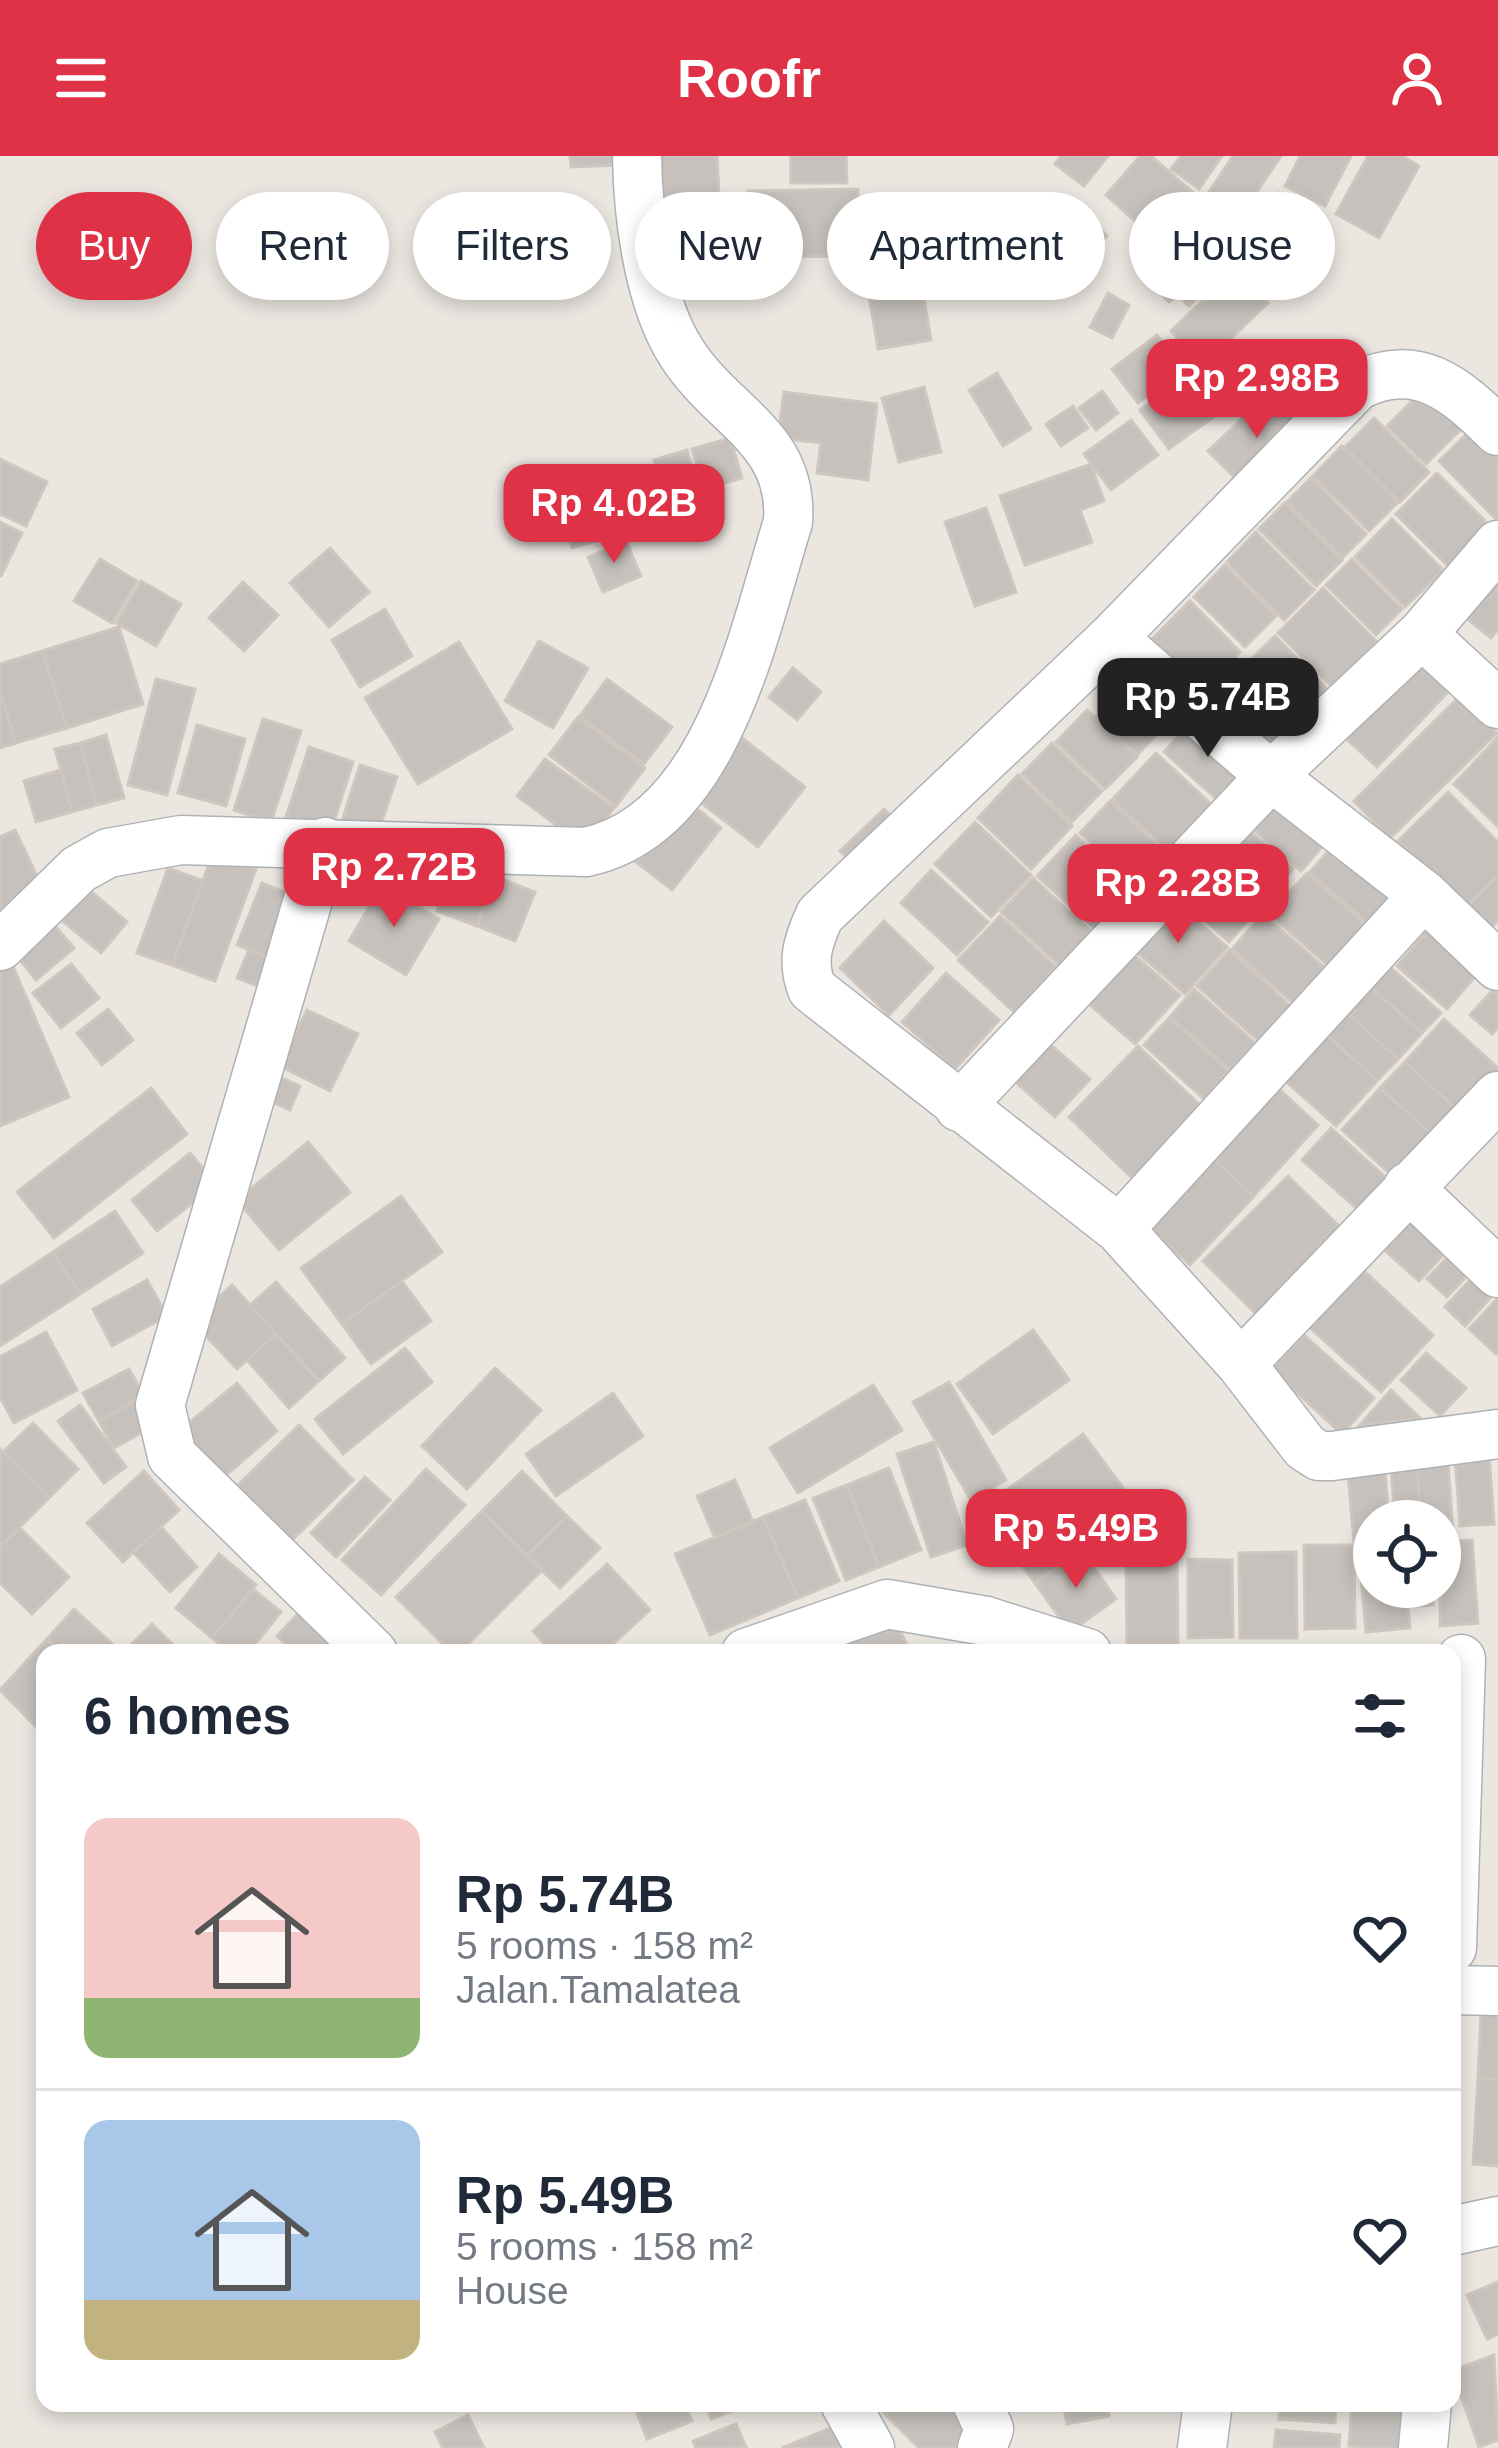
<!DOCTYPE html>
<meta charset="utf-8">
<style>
body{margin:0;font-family:Helvetica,sans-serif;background:#f6f6f7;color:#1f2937;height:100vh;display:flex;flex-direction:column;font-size:45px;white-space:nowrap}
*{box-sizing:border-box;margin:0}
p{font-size:39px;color:#747a83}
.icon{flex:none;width:66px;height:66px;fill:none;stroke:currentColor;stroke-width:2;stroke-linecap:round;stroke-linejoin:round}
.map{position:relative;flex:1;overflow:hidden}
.drawer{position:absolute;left:36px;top:1488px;width:1425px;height:768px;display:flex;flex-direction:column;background:#fff;border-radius:24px;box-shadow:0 6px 18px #0003}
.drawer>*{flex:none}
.hud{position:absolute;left:36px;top:36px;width:1428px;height:108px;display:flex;gap:24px}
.buttons{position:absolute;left:1353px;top:1344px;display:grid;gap:24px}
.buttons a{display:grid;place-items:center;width:108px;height:108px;border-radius:50%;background:#fff;box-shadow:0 6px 18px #0003;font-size:60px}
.price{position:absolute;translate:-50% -102px;padding:0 27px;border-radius:24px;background:#df3246;color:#fff;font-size:39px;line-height:78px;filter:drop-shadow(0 3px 6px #0008)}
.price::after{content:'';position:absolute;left:50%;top:72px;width:36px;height:27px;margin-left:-18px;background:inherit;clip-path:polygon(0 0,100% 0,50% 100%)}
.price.current{background:#222;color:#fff}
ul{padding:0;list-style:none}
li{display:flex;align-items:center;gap:36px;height:300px;padding:0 48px}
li+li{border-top:3px solid #e0e1e3}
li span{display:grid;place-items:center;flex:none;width:336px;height:240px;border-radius:24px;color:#555}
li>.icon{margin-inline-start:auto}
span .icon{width:144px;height:144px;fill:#fffc;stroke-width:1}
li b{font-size:51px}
h2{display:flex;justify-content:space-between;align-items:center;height:144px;padding:0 48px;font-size:51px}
.chip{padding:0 42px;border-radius:54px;background:#fff;box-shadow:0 6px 18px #0003;font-size:42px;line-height:108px}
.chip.current{background:#df3246;color:#fff}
header{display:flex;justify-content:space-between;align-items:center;height:156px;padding:0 48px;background:#df3246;color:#fff;font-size:54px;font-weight:700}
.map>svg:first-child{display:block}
</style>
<header><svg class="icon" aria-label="menu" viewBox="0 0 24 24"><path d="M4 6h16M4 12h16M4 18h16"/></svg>Roofr<svg class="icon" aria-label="person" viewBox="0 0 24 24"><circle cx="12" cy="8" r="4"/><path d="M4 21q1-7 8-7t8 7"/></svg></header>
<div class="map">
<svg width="1498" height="2292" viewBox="0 0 1498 2292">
<rect width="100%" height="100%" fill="#ebe6e0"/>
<!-- building -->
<path fill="#c6c1bc" stroke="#cfc7bf" stroke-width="3" d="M 570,0 L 621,0 L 621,9 L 571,11 Z
M 659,0 L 717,0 L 719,39 L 661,42 Z
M 791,0 L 846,0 L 847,27 L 791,27 Z
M 1061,0 L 1108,0 L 1084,30 L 1055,8 Z
M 1140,0 L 1151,0 L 1197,40 L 1174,66 L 1158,52 L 1142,71 L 1106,39 Z
M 1181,0 L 1222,0 L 1199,33 L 1171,13 Z
M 1233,0 L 1281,0 L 1240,61 L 1207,39 Z
M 1300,0 L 1351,0 L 1325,50 L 1285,30 Z
M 1368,0 L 1402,0 L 1419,10 L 1379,82 L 1336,58 Z
M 858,33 L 860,100 L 749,101 L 748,35 Z
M 1279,37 L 1320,58 L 1291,114 L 1251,93 Z
M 1199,48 L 1245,96 L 1189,150 L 1177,139 L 1169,146 L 1134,110 Z
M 1085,56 L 1107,80 L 1086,99 L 1064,75 Z
M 1066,91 L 1078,122 L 1057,131 L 1044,100 Z
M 1235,113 L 1268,147 L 1203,209 L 1171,175 Z
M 920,119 L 931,184 L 878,193 L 867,128 Z
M 1108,137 L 1129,149 L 1112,182 L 1090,171 Z
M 1157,179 L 1183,214 L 1138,247 L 1112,213 Z
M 997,217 L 1031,273 L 1003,290 L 969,234 Z
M 1190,218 L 1219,257 L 1169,293 L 1140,254 Z
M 924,231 L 941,296 L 899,306 L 882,242 Z
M 1426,231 L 1465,269 L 1426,308 L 1387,270 Z
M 1102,235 L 1118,257 L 1096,274 L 1079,252 Z
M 784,236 L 877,248 L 868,324 L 817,317 L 821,287 L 778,282 Z
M 1269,237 L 1305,275 L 1246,333 L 1208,295 Z
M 1073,250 L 1088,272 L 1061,290 L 1046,268 Z
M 1374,262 L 1429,316 L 1400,346 L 1345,291 Z
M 1131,264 L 1158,299 L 1111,334 L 1084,298 Z
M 1478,267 L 1498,287 L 1497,364 L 1439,305 Z
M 730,282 L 742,322 L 704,333 L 692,293 Z
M 1342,290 L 1398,346 L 1369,375 L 1313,320 Z
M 687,294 L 701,338 L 667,348 L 654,304 Z
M 0,303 L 47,326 L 26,370 L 0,358 Z
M 1091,308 L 1104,345 L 1080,354 L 1092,386 L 1025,409 L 1000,340 Z
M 638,309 L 656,367 L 572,392 L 554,333 Z
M 1437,317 L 1495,375 L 1454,416 L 1396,358 Z
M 1311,322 L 1366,378 L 1343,401 L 1287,346 Z
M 1285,347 L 1342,404 L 1316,430 L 1259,373 Z
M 986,352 L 1016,436 L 975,450 L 945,366 Z
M 1392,363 L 1443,414 L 1405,451 L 1355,401 Z
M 0,366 L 22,377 L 1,420 L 0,420 Z
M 1256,376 L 1314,434 L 1284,464 L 1227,406 Z
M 626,385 L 641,420 L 603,436 L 588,401 Z
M 330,392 L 369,436 L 329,471 L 290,427 Z
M 100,403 L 137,425 L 112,467 L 74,445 Z
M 1352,403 L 1402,453 L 1376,479 L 1326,429 Z
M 1225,409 L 1276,460 L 1245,491 L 1194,441 Z
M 1498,409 L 1498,473 L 1491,482 L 1451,450 Z
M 141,425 L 181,448 L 156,490 L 116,467 Z
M 243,426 L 278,459 L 244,495 L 209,462 Z
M 1323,432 L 1377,486 L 1332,531 L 1278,477 Z
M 1190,445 L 1240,496 L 1202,534 L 1152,483 Z
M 385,453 L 412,500 L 360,531 L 332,484 Z
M 119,471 L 143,548 L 67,572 L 42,495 Z
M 1275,480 L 1333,539 L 1274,598 L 1215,539 Z
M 539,485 L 588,512 L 553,572 L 505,545 Z
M 459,486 L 512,573 L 418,628 L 365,542 Z
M 1422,487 L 1461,522 L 1377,611 L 1339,576 Z
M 42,495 L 67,572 L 16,587 L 0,537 L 0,508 Z
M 793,512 L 821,536 L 797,564 L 769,541 Z
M 1138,517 L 1179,555 L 1137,599 L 1097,560 Z
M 156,523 L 195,533 L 167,639 L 128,629 Z
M 607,523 L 672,571 L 644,608 L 580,560 Z
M 0,537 L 16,587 L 0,592 Z
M 1460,540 L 1497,577 L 1390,682 L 1354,645 Z
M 1087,554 L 1137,601 L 1105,633 L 1056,586 Z
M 578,561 L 645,612 L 616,650 L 549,599 Z
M 1196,561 L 1253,612 L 1221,647 L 1164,596 Z
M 263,563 L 301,575 L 271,666 L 234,654 Z
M 197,569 L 245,583 L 226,650 L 178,637 Z
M 737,578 L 805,631 L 758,691 L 690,638 Z
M 106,579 L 124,642 L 97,649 L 80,587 Z
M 1498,581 L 1498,671 L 1454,628 Z
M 80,587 L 97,649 L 72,656 L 55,593 Z
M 1052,587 L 1102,635 L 1072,666 L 1022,618 Z
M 309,591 L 353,606 L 330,678 L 285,664 Z
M 1156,597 L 1213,650 L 1170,696 L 1112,644 Z
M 545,603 L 614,652 L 586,691 L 517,640 Z
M 360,609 L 397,621 L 378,676 L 342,665 Z
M 61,614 L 72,656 L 36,666 L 24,625 Z
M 1018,619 L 1072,670 L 1031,713 L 978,662 Z
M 1275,628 L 1332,679 L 1301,715 L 1243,664 Z
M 1448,636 L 1498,686 L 1498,719 L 1465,752 L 1398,685 Z
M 685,643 L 721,672 L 672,734 L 636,706 Z
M 1110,645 L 1169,700 L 1139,732 L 1080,677 Z
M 884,653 L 902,672 L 859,714 L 840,695 Z
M 975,666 L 1031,719 L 991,761 L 935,708 Z
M 1242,668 L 1293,713 L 1229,786 L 1177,740 Z
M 15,674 L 43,733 L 0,753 L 0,681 Z
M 1076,679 L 1136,735 L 1098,776 L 1037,720 Z
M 1339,683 L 1399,736 L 1370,769 L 1310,716 Z
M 213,697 L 256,713 L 215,825 L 172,809 Z
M 456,705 L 496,721 L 477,770 L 437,755 Z
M 168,712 L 203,725 L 172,809 L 137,797 Z
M 931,714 L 988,766 L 957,799 L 901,747 Z
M 1307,717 L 1369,772 L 1332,813 L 1269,758 Z
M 1498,719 L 1498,765 L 1488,775 L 1465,752 Z
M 496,721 L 535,736 L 515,785 L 477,770 Z
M 1033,722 L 1092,776 L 1060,810 L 1001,756 Z
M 80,726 L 127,766 L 101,797 L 54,758 Z
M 262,727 L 296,741 L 272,803 L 237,789 Z
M 382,729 L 439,763 L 406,819 L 349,785 Z
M 1172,743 L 1227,791 L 1185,838 L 1130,790 Z
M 1263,758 L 1325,812 L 1293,847 L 1232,793 Z
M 1000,760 L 1056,811 L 1014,856 L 958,804 Z
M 50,764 L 74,792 L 36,824 L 13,795 Z
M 1437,764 L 1487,807 L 1447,853 L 1397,810 Z
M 884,765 L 933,812 L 889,859 L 840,812 Z
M 1127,793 L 1180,839 L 1135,888 L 1082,842 Z
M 249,794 L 272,803 L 260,831 L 237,822 Z
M 1229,794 L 1294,853 L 1262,888 L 1197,830 Z
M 12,808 L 69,941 L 0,970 L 0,813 Z
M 71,808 L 99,842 L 61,872 L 33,837 Z
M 1388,809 L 1441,857 L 1422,877 L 1369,829 Z
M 946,817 L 999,864 L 955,913 L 902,866 Z
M 1369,829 L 1422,877 L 1398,903 L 1345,855 Z
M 1194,833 L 1255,887 L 1231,914 L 1170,861 Z
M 1493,834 L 1498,839 L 1498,872 L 1492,878 L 1470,859 Z
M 108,853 L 133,884 L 102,909 L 77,877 Z
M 307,854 L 358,878 L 330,935 L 280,910 Z
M 1345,855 L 1398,903 L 1377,925 L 1325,877 Z
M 1169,862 L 1229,915 L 1204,943 L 1144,889 Z
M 1444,863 L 1498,912 L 1498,921 L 1463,959 L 1405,906 Z
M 1037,877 L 1090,923 L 1055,961 L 1003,915 Z
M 1325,877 L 1377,925 L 1336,970 L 1283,923 Z
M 1138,890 L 1204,953 L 1134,1024 L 1069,961 Z
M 1405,906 L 1463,959 L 1439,985 L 1380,932 Z
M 280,921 L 300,930 L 290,954 L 270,945 Z
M 1266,921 L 1318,969 L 1254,1040 L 1201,992 Z
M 151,932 L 187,978 L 54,1082 L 17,1036 Z
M 1380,932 L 1439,985 L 1400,1027 L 1342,974 Z
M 1331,972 L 1393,1028 L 1364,1059 L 1302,1004 Z
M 308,986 L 350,1036 L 279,1094 L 237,1044 Z
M 1201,992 L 1254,1040 L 1190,1109 L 1138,1061 Z
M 190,997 L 216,1028 L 157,1075 L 132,1044 Z
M 1288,1020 L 1342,1073 L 1256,1158 L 1203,1105 Z
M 401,1040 L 442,1096 L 342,1168 L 301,1112 Z
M 1418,1050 L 1456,1085 L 1419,1125 L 1381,1091 Z
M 115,1055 L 143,1097 L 80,1138 L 53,1096 Z
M 1460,1088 L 1480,1106 L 1447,1141 L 1427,1123 Z
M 53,1096 L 80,1138 L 0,1190 L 0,1131 Z
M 1484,1109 L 1498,1133 L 1465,1170 L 1445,1151 Z
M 1363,1114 L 1433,1179 L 1381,1236 L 1309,1171 Z
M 147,1124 L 167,1160 L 112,1190 L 93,1153 Z
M 402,1125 L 431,1165 L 371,1208 L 342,1168 Z
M 276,1126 L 345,1202 L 319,1225 L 250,1149 Z
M 232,1129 L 276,1178 L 237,1213 L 192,1165 Z
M 1498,1142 L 1498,1195 L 1496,1198 L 1469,1173 Z
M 1033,1174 L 1069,1224 L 993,1278 L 957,1228 Z
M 46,1176 L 77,1234 L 14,1267 L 0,1241 L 0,1201 Z
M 276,1178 L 319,1225 L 289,1252 L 247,1204 Z
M 1304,1179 L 1374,1242 L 1342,1278 L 1271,1213 Z
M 405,1192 L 432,1226 L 343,1298 L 315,1263 Z
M 1426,1197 L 1466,1232 L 1440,1260 L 1401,1224 Z
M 495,1212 L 541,1254 L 467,1333 L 422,1290 Z
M 129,1213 L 144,1240 L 99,1265 L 83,1237 Z
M 949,1226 L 1006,1324 L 971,1344 L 913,1246 Z
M 237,1227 L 277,1275 L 215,1329 L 173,1280 Z
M 873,1229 L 902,1274 L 798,1337 L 770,1292 Z
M 1391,1234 L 1420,1262 L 1359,1270 Z
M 613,1237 L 643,1280 L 556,1340 L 526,1298 Z
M 144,1240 L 159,1267 L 114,1292 L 99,1265 Z
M 80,1249 L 126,1311 L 104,1327 L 58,1265 Z
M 33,1267 L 78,1313 L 49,1342 L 3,1296 Z
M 299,1269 L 353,1324 L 278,1398 L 224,1343 Z
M 1083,1278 L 1138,1352 L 1035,1427 L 981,1353 Z
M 934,1286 L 967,1389 L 931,1401 L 897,1298 Z
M 0,1293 L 49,1342 L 0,1391 Z
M 1489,1298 L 1494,1368 L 1460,1370 L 1455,1300 Z
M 1448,1307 L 1453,1377 L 1440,1378 L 1440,1365 L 1421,1365 L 1417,1309 Z
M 1417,1309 L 1421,1365 L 1395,1365 L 1391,1311 Z
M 889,1312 L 921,1394 L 879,1411 L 847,1329 Z
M 426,1313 L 465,1349 L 381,1439 L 342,1404 Z
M 144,1315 L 179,1354 L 123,1406 L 87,1367 Z
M 522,1315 L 567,1360 L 527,1400 L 482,1355 Z
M 1385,1315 L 1389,1365 L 1374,1365 L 1374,1385 L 1354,1386 L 1348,1318 Z
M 365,1321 L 390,1344 L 336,1401 L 311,1377 Z
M 735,1324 L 753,1366 L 715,1382 L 697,1340 Z
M 847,1329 L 879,1411 L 846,1424 L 813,1342 Z
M 805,1344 L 839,1425 L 798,1442 L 763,1361 Z
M 482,1355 L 542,1414 L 459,1497 L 452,1497 L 396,1441 Z
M 567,1360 L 600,1392 L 560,1432 L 527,1400 Z
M 763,1361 L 798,1442 L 710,1479 L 675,1398 Z
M 161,1371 L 197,1411 L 170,1436 L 133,1396 Z
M 20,1372 L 69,1421 L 32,1458 L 0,1427 L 0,1391 Z
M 1472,1384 L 1478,1467 L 1440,1470 L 1440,1386 Z
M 1304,1389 L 1354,1389 L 1355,1472 L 1305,1473 Z
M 1082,1394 L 1116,1443 L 1070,1476 L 1035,1427 Z
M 1296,1396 L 1297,1482 L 1240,1482 L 1239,1397 Z
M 1374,1396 L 1374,1431 L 1406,1431 L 1410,1472 L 1366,1476 L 1359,1398 Z
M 219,1398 L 256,1429 L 212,1482 L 176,1452 Z
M 1126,1403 L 1177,1404 L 1178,1488 L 1127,1488 Z
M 1188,1403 L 1232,1404 L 1233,1481 L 1188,1482 Z
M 607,1408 L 650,1454 L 603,1497 L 553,1497 L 533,1475 Z
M 1406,1431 L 1431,1431 L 1433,1449 L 1408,1451 Z
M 253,1433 L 281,1456 L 248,1497 L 232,1497 L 212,1482 Z
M 307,1448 L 362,1497 L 295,1497 L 277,1480 Z
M 74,1453 L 118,1493 L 114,1497 L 62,1497 L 47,1483 Z
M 891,1457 L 911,1497 L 841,1497 L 835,1484 Z
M 152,1468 L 181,1497 L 126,1494 Z
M 47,1483 L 62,1497 L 45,1497 L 45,1580 L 0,1534 Z
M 1481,1857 L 1498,1858 L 1498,1923 L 1478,1922 Z
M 1478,1922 L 1498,1923 L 1498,2010 L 1473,2008 Z
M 1498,2126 L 1498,2178 L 1487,2183 L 1467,2139 Z
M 1494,2199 L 1498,2284 L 1479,2291 L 1452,2215 Z
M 633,2247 L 684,2247 L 692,2265 L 647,2283 Z
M 705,2247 L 752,2247 L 711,2263 Z
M 947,2247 L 973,2273 L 954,2292 L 919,2292 L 876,2249 Z
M 1063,2247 L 1107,2247 L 1109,2260 L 1067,2268 Z
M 1280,2247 L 1336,2247 L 1335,2267 L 1279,2263 Z
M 1352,2247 L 1409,2247 L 1405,2292 L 1349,2290 Z
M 468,2259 L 484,2292 L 443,2292 L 435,2276 Z
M 845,2266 L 856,2292 L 782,2292 Z
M 736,2268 L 746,2291 L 696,2292 L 693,2285 Z
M 1276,2274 L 1340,2279 L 1339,2292 L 1274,2292 Z"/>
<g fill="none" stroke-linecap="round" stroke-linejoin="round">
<!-- street casing -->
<g stroke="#aeb2b5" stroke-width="51">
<path id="street" d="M 1498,275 C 1455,232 1417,200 1357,230 L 1112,482 L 820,759 C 808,785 801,805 812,833 L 1119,1073 L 1241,1208 L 1305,1291 L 1319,1300 L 1332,1300 L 1498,1278
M 1422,478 L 1498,548
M 1112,482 L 1271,620 L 1424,739 L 1498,810
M 325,686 L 160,1249 L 172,1300 L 373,1497
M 0,790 L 79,713 L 108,697 L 181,684 L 586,696 C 718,668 753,476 788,366 C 794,281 722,261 681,196 C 648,144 638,60 637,0
M 959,951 L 1271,620 L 1422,478 L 1498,389
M 1408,1031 L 1498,1117
M 1119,1073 L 1424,739
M 1241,1208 L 1498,940
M 746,1497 L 887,1448 L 986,1465 L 1087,1497
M 1452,1792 L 1461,1503
M 1452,1834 L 1498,1835
M 1452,2075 L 1498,2065
M 845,2247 L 870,2292
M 977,2247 L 989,2273 L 982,2292
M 1202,2292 L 1208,2247
M 1423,2292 L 1427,2247"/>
</g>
<!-- street -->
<use href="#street" stroke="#fff" stroke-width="48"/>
</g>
</svg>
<div class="buttons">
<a><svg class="icon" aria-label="locate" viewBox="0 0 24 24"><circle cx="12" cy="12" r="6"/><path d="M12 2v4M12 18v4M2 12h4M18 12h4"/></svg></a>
</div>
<b class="price" style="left:1257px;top:285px">Rp 2.98B</b>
<b class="price" style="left:614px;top:410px">Rp 4.02B</b>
<b class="price current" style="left:1208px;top:604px">Rp 5.74B</b>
<b class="price" style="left:394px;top:774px">Rp 2.72B</b>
<b class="price" style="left:1178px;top:790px">Rp 2.28B</b>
<b class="price" style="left:1076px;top:1435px">Rp 5.49B</b>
<div class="hud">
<a class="chip current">Buy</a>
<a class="chip">Rent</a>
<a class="chip">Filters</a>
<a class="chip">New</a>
<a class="chip">Apartment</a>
<a class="chip">House</a>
</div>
<section class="drawer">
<h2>6 homes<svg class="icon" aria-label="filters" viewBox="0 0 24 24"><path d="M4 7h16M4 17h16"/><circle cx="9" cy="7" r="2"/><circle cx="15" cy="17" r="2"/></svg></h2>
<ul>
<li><span style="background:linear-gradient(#f6c9c9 75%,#8fb573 0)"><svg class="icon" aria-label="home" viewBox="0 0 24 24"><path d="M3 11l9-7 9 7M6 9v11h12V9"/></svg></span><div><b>Rp 5.74B</b><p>5 rooms · 158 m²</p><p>Jalan.Tamalatea</p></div><svg class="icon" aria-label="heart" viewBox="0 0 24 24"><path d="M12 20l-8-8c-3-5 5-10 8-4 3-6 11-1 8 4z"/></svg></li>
<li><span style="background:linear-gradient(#a9c7e8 75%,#c2b280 0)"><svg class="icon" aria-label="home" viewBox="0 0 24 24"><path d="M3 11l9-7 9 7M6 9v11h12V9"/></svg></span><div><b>Rp 5.49B</b><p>5 rooms · 158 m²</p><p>House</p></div><svg class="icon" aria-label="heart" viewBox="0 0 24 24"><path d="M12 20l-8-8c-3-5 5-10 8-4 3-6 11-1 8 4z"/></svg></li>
</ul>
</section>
</div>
